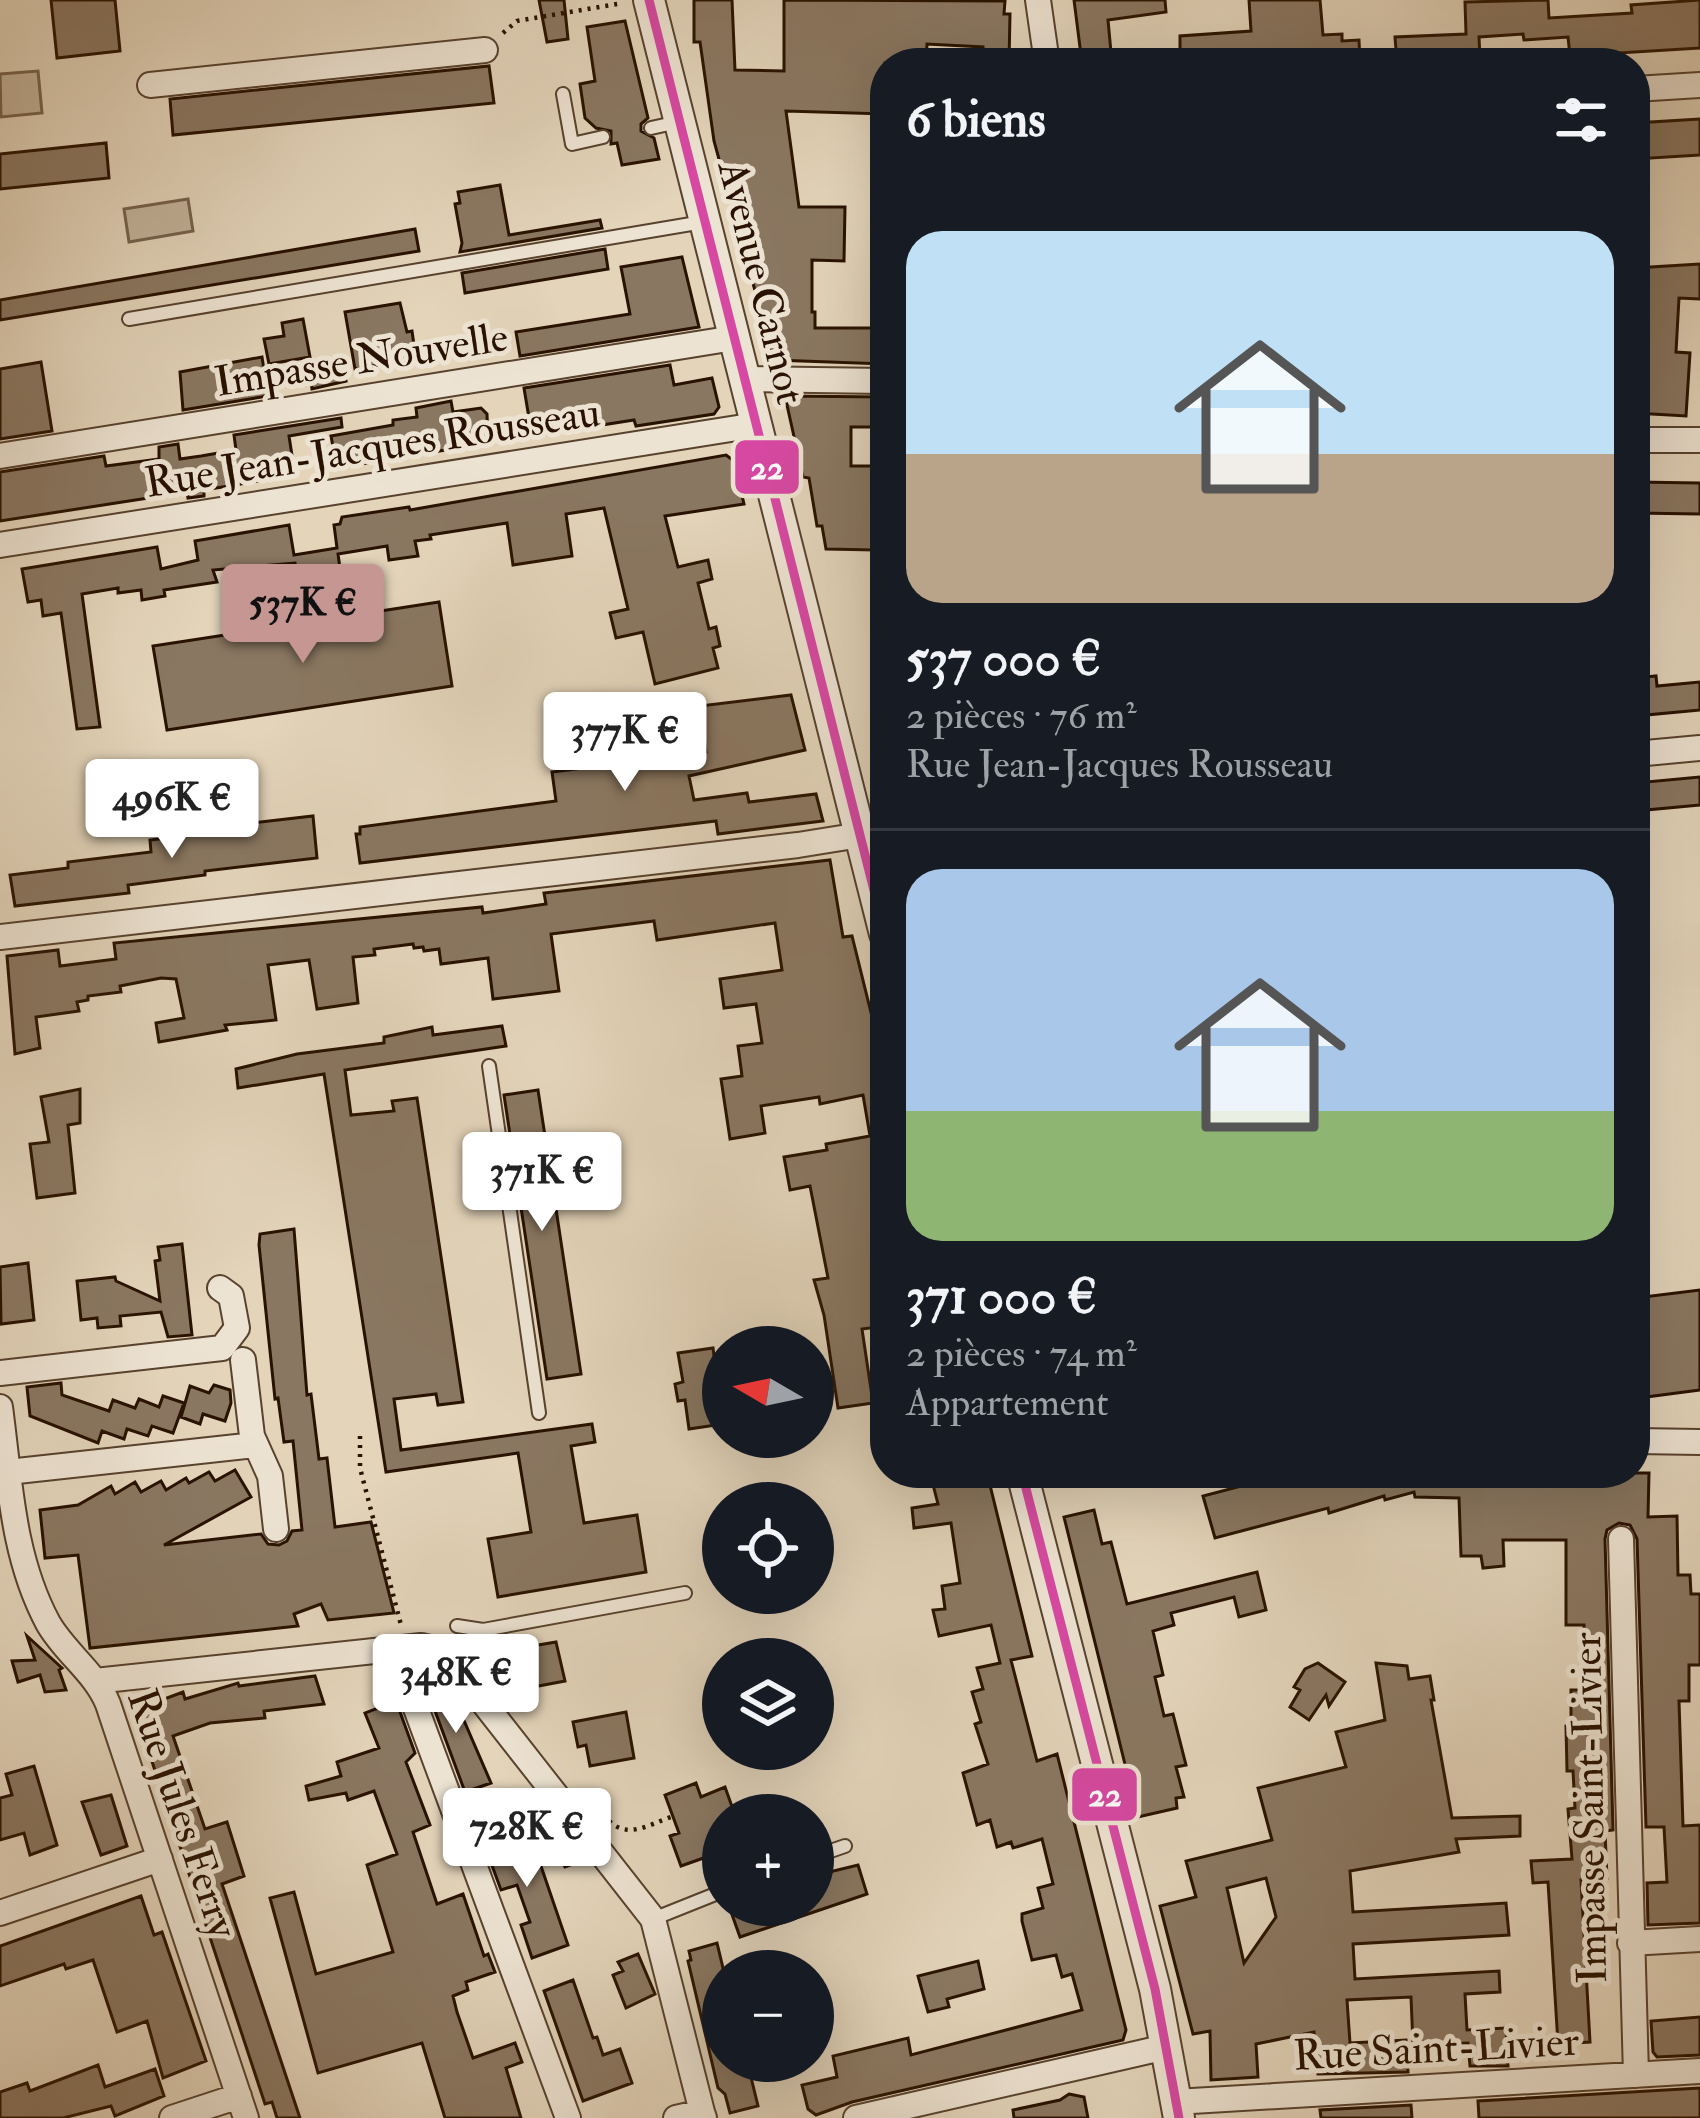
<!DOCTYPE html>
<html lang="fr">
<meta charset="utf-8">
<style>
body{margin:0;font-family:"IM FELL Double Pica",serif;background:#242831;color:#f1f3f6;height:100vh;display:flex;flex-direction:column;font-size:45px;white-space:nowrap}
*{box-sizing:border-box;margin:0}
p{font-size:39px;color:#9ea1a6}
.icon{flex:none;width:66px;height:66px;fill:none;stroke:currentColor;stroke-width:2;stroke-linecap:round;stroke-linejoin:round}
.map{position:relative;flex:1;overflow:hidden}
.side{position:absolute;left:870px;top:48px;width:780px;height:1440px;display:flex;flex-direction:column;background:#171b24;border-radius:48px;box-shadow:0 12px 48px #0002}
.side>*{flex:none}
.needle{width:78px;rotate:279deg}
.controls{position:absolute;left:702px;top:1326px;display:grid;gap:24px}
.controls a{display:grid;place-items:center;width:132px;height:132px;border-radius:50%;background:#171b24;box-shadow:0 12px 48px #0002;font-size:60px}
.price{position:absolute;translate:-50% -102px;padding:0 27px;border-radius:12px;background:#fff;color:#222;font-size:39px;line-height:78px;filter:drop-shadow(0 3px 6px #0008)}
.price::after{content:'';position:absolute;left:50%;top:72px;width:36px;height:27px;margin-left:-18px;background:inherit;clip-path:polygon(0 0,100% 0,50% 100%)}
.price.active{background:#c59692;color:#111}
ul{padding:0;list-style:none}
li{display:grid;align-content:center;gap:24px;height:636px;padding:0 36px}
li+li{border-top:3px solid #363941}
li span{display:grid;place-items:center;height:372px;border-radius:36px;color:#555}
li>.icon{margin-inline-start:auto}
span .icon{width:216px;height:216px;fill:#fffc;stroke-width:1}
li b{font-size:51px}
h2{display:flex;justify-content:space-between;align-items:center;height:144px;padding:0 36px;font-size:51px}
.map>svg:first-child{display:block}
</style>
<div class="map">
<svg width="1700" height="2118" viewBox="0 0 1700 2118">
<rect width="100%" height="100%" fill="#e3d4ba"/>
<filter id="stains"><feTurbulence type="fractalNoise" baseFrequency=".00167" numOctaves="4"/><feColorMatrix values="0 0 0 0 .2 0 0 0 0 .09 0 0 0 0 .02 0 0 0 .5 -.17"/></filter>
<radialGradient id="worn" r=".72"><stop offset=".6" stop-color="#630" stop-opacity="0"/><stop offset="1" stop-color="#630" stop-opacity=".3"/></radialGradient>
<!-- green -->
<path fill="#c3b39a" stroke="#76624d" stroke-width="3" d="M 38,71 L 42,113 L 1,117 L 0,74 Z
M 188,199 L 193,231 L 129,242 L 124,209 Z"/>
<!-- building -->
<path fill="#8a7761" stroke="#291200" stroke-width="3" fill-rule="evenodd" d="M 51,0 L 115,0 L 120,51 L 57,58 Z
M 539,0 L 564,0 L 568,39 L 547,42 Z
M 694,0 L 732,0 L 735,70 L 784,71 L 784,0 L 1005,1 L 1004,14 L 1010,14 L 1009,63 L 983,63 L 983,47 L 927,44 L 926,63 L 885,63 L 885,114 L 786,111 L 799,207 L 845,207 L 844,261 L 812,260 L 812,312 L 815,312 L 815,328 L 885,328 L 885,364 L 774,360 L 714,141 L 700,42 L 694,42 Z
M 1074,0 L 1165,0 L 1166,12 L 1108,20 L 1112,63 L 1082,63 Z
M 1249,0 L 1320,0 L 1323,35 L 1342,34 L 1342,41 L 1359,40 L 1360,63 L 1180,63 L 1180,36 L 1251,31 Z
M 1548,0 L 1549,18 L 1632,13 L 1631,5 L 1700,0 L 1700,48 L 1570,56 L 1568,37 L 1524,40 L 1523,34 L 1479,37 L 1480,58 L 1458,59 L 1458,63 L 1397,63 L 1395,37 L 1466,34 L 1465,2 Z
M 625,21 L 648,118 L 641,124 L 641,131 L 654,138 L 659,159 L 622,165 L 617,143 L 611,144 L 611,131 L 596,128 L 585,118 L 580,84 L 595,81 L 587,27 Z
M 489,66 L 494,103 L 173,135 L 170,99 Z
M 1700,119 L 1700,155 L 1635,159 L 1635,123 Z
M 106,143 L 109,178 L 0,189 L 0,154 Z
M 500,185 L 509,235 L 600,220 L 602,228 L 460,252 L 462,243 L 455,204 L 460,203 L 458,192 Z
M 415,229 L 419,251 L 0,320 L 0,300 Z
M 605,249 L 608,269 L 465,293 L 462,273 Z
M 682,257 L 699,327 L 520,356 L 516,332 L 630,314 L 621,267 Z
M 1700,264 L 1700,299 L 1679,298 L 1676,352 L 1690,353 L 1686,416 L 1635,413 L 1635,268 Z
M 400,303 L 407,332 L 412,331 L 416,359 L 355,369 L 345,312 Z
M 303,319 L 310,357 L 269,364 L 264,339 L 284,336 L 282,323 Z
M 262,357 L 268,396 L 183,410 L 180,372 Z
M 342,358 L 346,381 L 312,389 L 308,363 Z
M 41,362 L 52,431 L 0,439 L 0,369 Z
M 670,365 L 674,385 L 712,378 L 719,407 L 714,414 L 636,426 L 634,420 L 532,436 L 524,388 Z
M 785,396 L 885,397 L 885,427 L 851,427 L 851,466 L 885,466 L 875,550 L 826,549 L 822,526 L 817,526 L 809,478 L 803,477 Z
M 451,401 L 453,412 L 481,408 L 487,414 L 488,443 L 337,468 L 331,436 L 393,425 L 393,420 L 417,417 L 416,408 Z
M 341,418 L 342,427 L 289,436 L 295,475 L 204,490 L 204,496 L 188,498 L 187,492 L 0,521 L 0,472 L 104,456 L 106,466 L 159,459 L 159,447 L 178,444 L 180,459 L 201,456 L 236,450 L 234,435 Z
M 726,455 L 734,461 L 744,504 L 665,516 L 678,567 L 708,560 L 712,579 L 698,583 L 709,629 L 716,627 L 720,646 L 713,648 L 718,668 L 655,684 L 643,632 L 616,638 L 610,613 L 628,609 L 604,508 L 566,514 L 572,556 L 513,565 L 507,523 L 430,535 L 431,539 L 415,541 L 418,556 L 389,560 L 387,546 L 338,554 L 340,568 L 297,575 L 295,563 L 213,570 L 217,582 L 164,590 L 165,596 L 142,600 L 141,590 L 118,593 L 118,588 L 82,594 L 100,727 L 77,729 L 61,613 L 43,616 L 41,600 L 28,602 L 22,569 L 157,547 L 161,569 L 198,560 L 195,541 L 289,525 L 294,555 L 337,548 L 334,525 L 340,524 L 342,517 L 409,507 L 410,510 Z
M 1635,482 L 1700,483 L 1700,514 L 1635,513 Z
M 439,602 L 452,686 L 167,730 L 153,646 Z
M 1656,676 L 1657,686 L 1700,682 L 1700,710 L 1635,716 L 1635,678 Z
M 791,695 L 805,750 L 689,776 L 694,800 L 747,793 L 749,802 L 816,794 L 823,821 L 718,834 L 716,821 L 360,863 L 356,834 L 360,834 L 360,827 L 556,801 L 552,772 L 706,752 L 700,706 Z
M 1700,777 L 1700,805 L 1635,811 L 1635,783 Z
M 313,816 L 317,858 L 205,871 L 205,875 L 128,885 L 129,893 L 15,906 L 10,875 L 68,868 L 68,862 L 151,852 L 150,840 L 201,834 L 200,829 Z
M 830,860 L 843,937 L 852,936 L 885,1069 L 885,1326 L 862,1329 L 873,1403 L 838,1408 L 824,1315 L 814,1280 L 828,1278 L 810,1186 L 790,1190 L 784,1157 L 827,1150 L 826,1144 L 870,1136 L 863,1095 L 820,1104 L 819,1097 L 761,1106 L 765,1133 L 730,1139 L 721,1079 L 742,1076 L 738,1046 L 762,1043 L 756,1004 L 724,1008 L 720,979 L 782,970 L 775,923 L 657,940 L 654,921 L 551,934 L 559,991 L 493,999 L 488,958 L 441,964 L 439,949 L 424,951 L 423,947 L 414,948 L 413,944 L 374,949 L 375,955 L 353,957 L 358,1003 L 317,1009 L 309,960 L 268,965 L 276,1020 L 225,1025 L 227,1030 L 159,1042 L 156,1023 L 184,1018 L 176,979 L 161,978 L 120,986 L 121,992 L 88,996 L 88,1000 L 77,1002 L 79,1011 L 36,1017 L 40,1048 L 15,1054 L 7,956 L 58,950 L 60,966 L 116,959 L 114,943 L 482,907 L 483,913 L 546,904 L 544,893 Z
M 502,1026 L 506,1046 L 345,1070 L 351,1115 L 394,1111 L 392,1101 L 417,1098 L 463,1402 L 438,1405 L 436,1394 L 394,1399 L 401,1450 L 592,1424 L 595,1442 L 571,1446 L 584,1523 L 637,1515 L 646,1572 L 498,1597 L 488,1539 L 531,1532 L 518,1453 L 386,1472 L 324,1074 L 238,1088 L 236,1069 L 297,1054 L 384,1043 L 384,1037 L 432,1027 L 433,1035 Z
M 80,1089 L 80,1123 L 68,1125 L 75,1193 L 37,1198 L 30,1144 L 49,1142 L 41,1097 Z
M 538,1090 L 581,1374 L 547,1379 L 504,1095 Z
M 294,1229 L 307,1395 L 311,1394 L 319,1459 L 327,1458 L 335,1527 L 371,1522 L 394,1613 L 328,1620 L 321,1604 L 294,1614 L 298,1626 L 90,1648 L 78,1555 L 45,1558 L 40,1510 L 78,1505 L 111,1486 L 115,1494 L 135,1482 L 141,1492 L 161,1481 L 166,1490 L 186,1478 L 189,1483 L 209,1472 L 215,1481 L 235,1470 L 251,1497 L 164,1545 L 261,1534 L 268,1544 L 279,1545 L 287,1541 L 292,1531 L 302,1530 L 293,1441 L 284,1442 L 278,1398 L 275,1399 L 259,1245 L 260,1234 Z
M 182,1244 L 192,1335 L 168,1337 L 161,1312 L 120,1316 L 121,1326 L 98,1328 L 97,1318 L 81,1320 L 77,1281 L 115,1277 L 116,1281 L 160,1301 L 155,1261 L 160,1260 L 158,1247 Z
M 28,1263 L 34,1320 L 1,1324 L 0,1267 Z
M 1700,1290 L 1700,1390 L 1646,1397 L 1640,1348 L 1635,1349 L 1635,1298 Z
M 713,1348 L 723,1424 L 689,1429 L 685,1400 L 678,1401 L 675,1384 L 683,1382 L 678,1353 Z
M 61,1383 L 62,1395 L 109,1411 L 113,1400 L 135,1408 L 139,1399 L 159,1407 L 163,1396 L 184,1403 L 173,1433 L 152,1426 L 148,1436 L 127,1429 L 124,1439 L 102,1431 L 98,1443 L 30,1416 L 27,1387 Z
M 214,1385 L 230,1390 L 231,1403 L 225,1421 L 203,1414 L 200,1424 L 181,1417 L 190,1386 L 209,1393 Z
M 930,1473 L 987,1473 L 1032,1656 L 1011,1660 L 1037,1761 L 1057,1754 L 1126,2030 L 1123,2040 L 852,2102 L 816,2115 L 808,2109 L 802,2085 L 837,2077 L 833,2056 L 908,2038 L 911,2055 L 1082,2010 L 1072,1974 L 1062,1977 L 1056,1955 L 1032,1960 L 1022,1921 L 1022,1914 L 1043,1908 L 1038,1888 L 1053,1884 L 1042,1839 L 1013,1848 L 1011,1842 L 997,1847 L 990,1820 L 977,1825 L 963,1773 L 988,1764 L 975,1724 L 981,1722 L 972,1692 L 983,1689 L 977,1668 L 1000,1663 L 991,1625 L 939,1636 L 933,1610 L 945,1609 L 942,1586 L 960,1583 L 951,1523 L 914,1528 L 912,1508 L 938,1504 Z
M 1291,1473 L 1649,1473 L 1648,1517 L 1677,1516 L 1678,1575 L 1690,1575 L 1691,1594 L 1700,1594 L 1700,1665 L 1689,1665 L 1689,1701 L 1679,1701 L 1683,1826 L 1700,1825 L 1700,1923 L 1648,1925 L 1647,1883 L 1667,1882 L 1664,1827 L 1646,1827 L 1637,1539 L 1630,1525 L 1619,1523 L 1607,1530 L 1605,1539 L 1613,1830 L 1605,1831 L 1607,1878 L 1581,1880 L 1590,2042 L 1558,2044 L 1548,1882 L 1533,1883 L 1531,1861 L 1572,1859 L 1568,1809 L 1575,1808 L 1573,1771 L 1567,1771 L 1566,1726 L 1571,1725 L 1571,1690 L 1585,1690 L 1584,1625 L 1566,1625 L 1566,1540 L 1503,1540 L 1504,1566 L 1483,1568 L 1481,1556 L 1461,1556 L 1459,1498 L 1415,1497 L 1414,1492 L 1385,1500 L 1384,1496 L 1329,1513 L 1328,1508 L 1215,1538 L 1203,1496 Z
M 1094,1510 L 1102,1544 L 1111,1542 L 1127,1604 L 1257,1572 L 1266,1610 L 1239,1617 L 1234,1597 L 1171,1613 L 1174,1625 L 1153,1631 L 1163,1675 L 1155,1677 L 1164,1716 L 1173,1714 L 1186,1765 L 1176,1767 L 1184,1797 L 1176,1798 L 1177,1808 L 1138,1817 L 1064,1517 Z
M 27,1636 L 62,1668 L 59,1670 L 66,1690 L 45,1692 L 40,1675 L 18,1682 L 12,1661 L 35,1660 Z
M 556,1642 L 565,1681 L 507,1692 L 503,1678 L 487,1681 L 484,1676 L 479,1655 Z
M 1318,1663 L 1345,1682 L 1329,1706 L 1326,1695 L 1309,1720 L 1290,1707 L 1300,1690 L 1294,1687 L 1305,1669 Z
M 1376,1663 L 1407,1666 L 1409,1679 L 1430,1676 L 1434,1700 L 1431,1700 L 1452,1818 L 1520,1816 L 1520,1836 L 1456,1839 L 1459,1852 L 1350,1871 L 1353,1912 L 1506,1903 L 1509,1935 L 1353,1944 L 1355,1979 L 1499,1971 L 1500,1992 L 1465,1994 L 1467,2030 L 1506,2028 L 1508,2066 L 1470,2066 L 1468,2043 L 1413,2045 L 1411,1997 L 1347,2000 L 1350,2043 L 1406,2040 L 1408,2072 L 1318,2074 L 1314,2032 L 1256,2044 L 1258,2077 L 1211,2080 L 1210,2031 L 1193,2034 L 1160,1906 L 1196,1897 L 1186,1861 L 1272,1840 L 1258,1788 L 1346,1767 L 1336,1732 L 1385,1720 ZM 1266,1878 L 1276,1917 L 1244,1963 L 1227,1888 Z
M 434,1669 L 436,1675 L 440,1674 L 454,1718 L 462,1716 L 491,1783 L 465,1792 L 421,1673 Z
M 315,1676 L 324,1704 L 264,1711 L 265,1718 L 210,1723 L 173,1736 L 205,1829 L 227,1822 L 244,1876 L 222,1884 L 300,2118 L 277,2118 L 272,2102 L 265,2104 L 135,1710 L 183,1692 L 185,1699 L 238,1683 L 239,1686 Z
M 396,1701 L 415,1753 L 406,1762 L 430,1825 L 413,1832 L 437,1904 L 463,1894 L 484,1956 L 488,1954 L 495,1972 L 466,1982 L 468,1990 L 453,1996 L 457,2012 L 473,2058 L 515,2043 L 522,2062 L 506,2068 L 521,2118 L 445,2118 L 422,2043 L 318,2073 L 270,1898 L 294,1892 L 316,1974 L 393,1952 L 367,1865 L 397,1854 L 374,1791 L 348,1800 L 346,1793 L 309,1800 L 306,1786 L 341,1776 L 337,1762 L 379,1748 L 365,1713 Z
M 626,1712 L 634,1758 L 590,1766 L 586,1745 L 578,1747 L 573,1722 Z
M 34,1766 L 57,1845 L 30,1855 L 24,1833 L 0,1840 L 0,1798 L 12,1795 L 6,1774 Z
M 696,1783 L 701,1797 L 725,1787 L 735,1815 L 723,1815 L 723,1844 L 710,1849 L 712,1855 L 681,1866 L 670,1836 L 679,1833 L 665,1795 Z
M 111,1795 L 127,1846 L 101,1855 L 82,1802 Z
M 549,1815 L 584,1860 L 565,1867 L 540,1821 Z
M 507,1829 L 513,1844 L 531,1837 L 568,1945 L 532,1958 L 521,1925 L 530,1922 L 517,1885 L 501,1890 L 482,1838 Z
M 858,1865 L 867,1894 L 740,1937 L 730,1909 L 741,1905 L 813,1905 L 813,1876 Z
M 141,1896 L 154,1935 L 162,1932 L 206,2061 L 163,2078 L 147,2021 L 117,2032 L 93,1960 L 66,1969 L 64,1964 L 0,1986 L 0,1946 Z
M 717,1943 L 723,1968 L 723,2061 L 747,2061 L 758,2106 L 730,2113 L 725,2094 L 718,2088 L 688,1961 L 691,1960 L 689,1951 Z
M 638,1954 L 655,1994 L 626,2008 L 613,1975 L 623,1971 L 618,1962 Z
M 978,1961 L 984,1989 L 947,1999 L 949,2007 L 928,2012 L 918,1976 Z
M 573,1980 L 593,2038 L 597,2037 L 603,2055 L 620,2049 L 632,2083 L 583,2101 L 544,1991 Z
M 1700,2017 L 1700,2055 L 1657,2057 L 1653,2052 L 1651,2021 Z
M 98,2065 L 105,2087 L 155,2069 L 164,2096 L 115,2116 L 111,2106 L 63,2118 L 0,2118 L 0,2092 L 27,2083 L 30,2091 Z
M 1700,2088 L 1700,2118 L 1479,2118 L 1478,2101 Z
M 1069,2094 L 1084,2097 L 1088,2118 L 1014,2118 L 1013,2110 L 1060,2100 Z
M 1411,2105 L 1412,2118 L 1321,2118 L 1320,2110 Z"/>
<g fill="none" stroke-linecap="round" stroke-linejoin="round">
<!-- service casing -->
<g stroke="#58422e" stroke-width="16">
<path id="service" d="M 563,94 L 572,144 L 603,137
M 651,128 L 678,122
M 129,319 L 703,222
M 489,1066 L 539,1413
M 457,1626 L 483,1630 L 685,1593
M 813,1857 L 845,1846
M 653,1919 L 723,1891"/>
</g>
<!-- minor casing -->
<g stroke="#58422e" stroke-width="28">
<path id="minor" d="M 1038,0 L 1047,63
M 150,85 L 485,50
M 1635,89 L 1700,85
M 744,379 L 885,381
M 1635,440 L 1700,440
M 0,456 L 734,338
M 0,545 L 756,425
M 1635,754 L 1700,748
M 0,937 L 798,845 L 885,831
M 243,1360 L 252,1436 L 270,1476 L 276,1529
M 0,1373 L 222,1348 L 237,1328 L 231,1296 L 220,1288
M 0,1407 C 10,1481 12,1556 48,1623 C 65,1653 95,1672 108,1704 L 246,2118
M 1635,1441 L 1700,1442
M 8,1472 L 255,1445
M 1621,1539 L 1636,2075
M 394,1649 L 568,2118
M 95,1681 L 421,1646 L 443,1651 L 653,1919 L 702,2112
M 0,1913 L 160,1859
M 1630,1943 L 1700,1939
M 1175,2102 L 1700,2071
M 172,2118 L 239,2096
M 676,2118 L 702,2112 L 704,2118
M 856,2118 L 1166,2047"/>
</g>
<!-- tertiary casing -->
<g stroke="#58422e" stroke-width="34">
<path id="tertiary" d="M 649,0 L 885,934
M 1022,1473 L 1155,1989 L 1179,2118"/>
</g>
<!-- path -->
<path stroke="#291200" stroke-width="4.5" stroke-dasharray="3 6" stroke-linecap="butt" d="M 503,33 L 517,21 L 623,3
M 360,1436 L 360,1468 L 401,1625
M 609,1821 C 628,1839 648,1825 671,1817"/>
<!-- service -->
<use href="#service" stroke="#ede3d2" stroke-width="12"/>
<!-- minor -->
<use href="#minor" stroke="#ede3d2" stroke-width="24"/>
<!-- tertiary -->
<use href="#tertiary" stroke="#ede3d2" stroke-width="30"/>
<!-- bus-1 casing -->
<g stroke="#ede3d2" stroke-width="18">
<path id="bus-1" d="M 649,0 L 885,934
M 1022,1473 L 1155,1989 L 1179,2118"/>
</g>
<!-- bus-1 -->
<use href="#bus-1" stroke="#d748a3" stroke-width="9"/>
</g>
<g text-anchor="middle" stroke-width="10" stroke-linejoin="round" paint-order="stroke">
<!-- street labels -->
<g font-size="42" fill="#291200" stroke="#ede3d2">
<text transform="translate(763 282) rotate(76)" y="15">Avenue Carnot</text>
<text transform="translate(361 358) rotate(-9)" y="15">Impasse Nouvelle</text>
<text transform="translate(372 446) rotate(-9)" y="15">Rue Jean-Jacques Rousseau</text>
<text transform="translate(1588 1808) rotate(-91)" y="15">Impasse Saint-Livier</text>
<text transform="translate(184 1813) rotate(71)" y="15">Rue Jules Ferry</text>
<text transform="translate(1436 2047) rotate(-3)" y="15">Rue Saint-Livier</text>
</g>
</g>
<g stroke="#ede3d2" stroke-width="4.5">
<rect x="733" y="438" width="68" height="58" rx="12" fill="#d748a3"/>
<rect x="1070" y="1766" width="69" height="57" rx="12" fill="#d748a3"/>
</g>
<g font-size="33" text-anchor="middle" font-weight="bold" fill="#fff">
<text x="767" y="479">22</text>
<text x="1105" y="1806">22</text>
</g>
<rect width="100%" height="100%" filter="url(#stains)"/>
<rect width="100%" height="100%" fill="url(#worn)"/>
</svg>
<div class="controls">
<a><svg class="needle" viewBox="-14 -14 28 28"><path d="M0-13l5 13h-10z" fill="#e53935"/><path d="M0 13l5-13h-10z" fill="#9ea1a6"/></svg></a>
<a><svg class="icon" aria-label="locate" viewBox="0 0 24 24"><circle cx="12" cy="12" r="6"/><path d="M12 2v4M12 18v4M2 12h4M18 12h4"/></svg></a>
<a><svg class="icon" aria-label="layers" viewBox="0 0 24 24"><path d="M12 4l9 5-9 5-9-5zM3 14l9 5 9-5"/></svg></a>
<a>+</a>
<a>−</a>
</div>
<b class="price active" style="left:303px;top:666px">537K €</b>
<b class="price" style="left:625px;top:794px">377K €</b>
<b class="price" style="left:172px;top:861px">496K €</b>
<b class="price" style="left:542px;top:1234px">371K €</b>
<b class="price" style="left:456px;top:1736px">348K €</b>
<b class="price" style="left:527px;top:1890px">728K €</b>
<section class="side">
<h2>6 biens<svg class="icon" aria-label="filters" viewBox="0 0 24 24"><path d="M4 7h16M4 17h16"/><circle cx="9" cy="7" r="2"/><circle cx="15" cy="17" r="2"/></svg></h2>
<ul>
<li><span style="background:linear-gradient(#bfe0f5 60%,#b9a48a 0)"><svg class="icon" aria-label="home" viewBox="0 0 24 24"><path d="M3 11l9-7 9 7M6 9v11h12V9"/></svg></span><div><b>537 000 €</b><p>2 pièces · 76 m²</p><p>Rue Jean-Jacques Rousseau</p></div></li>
<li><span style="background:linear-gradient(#a9c7e8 65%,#8fb573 0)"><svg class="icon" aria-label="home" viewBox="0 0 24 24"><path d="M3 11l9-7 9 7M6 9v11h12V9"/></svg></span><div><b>371 000 €</b><p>2 pièces · 74 m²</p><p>Appartement</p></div></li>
</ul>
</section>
</div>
